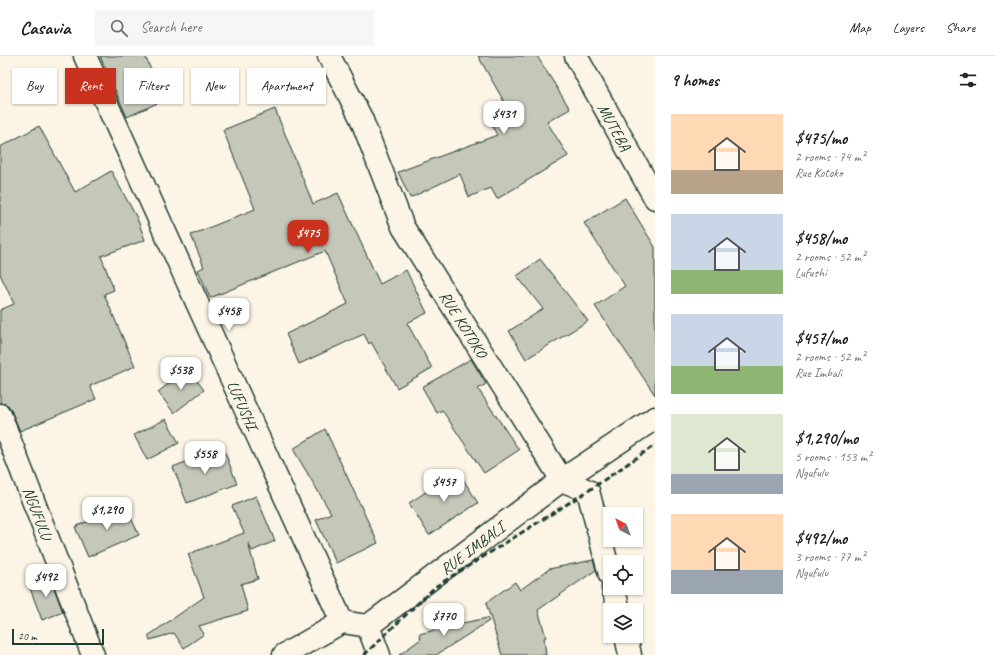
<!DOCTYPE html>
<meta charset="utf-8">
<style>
body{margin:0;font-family:Caveat,sans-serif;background:#f6f6f6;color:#202124;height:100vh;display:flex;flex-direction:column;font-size:15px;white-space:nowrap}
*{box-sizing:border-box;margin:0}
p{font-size:13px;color:#757577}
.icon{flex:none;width:22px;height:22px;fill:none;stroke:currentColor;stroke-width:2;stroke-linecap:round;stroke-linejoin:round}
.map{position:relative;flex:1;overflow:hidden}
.sheet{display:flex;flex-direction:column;background:#fff;width:340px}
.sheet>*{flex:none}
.hud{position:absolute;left:12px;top:12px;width:380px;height:36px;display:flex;gap:8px}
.needle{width:26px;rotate:319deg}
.tools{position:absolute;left:603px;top:451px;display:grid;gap:8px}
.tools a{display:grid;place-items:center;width:40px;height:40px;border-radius:0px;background:#fff;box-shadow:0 1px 3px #0004;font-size:20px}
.scale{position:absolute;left:12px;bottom:10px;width:92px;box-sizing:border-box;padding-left:4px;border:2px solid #1f3d34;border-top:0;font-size:11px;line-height:14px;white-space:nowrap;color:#1f3d34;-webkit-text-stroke:3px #fcf5e5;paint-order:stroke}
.price{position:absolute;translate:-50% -34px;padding:0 9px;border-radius:8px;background:#fff;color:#222;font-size:13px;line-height:26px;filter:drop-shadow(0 1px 2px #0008)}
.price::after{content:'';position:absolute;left:50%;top:24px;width:12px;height:9px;margin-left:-6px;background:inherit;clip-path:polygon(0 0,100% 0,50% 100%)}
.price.on{background:#c8321e;color:#fff}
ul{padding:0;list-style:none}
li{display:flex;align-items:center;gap:12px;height:100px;padding:0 16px}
li span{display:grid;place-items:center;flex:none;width:112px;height:80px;border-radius:0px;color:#555}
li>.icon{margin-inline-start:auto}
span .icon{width:48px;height:48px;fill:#fffc;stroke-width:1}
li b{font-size:17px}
h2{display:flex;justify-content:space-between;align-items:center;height:48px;padding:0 16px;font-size:17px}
.tag{padding:0 14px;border-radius:0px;background:#fff;box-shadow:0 1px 3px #0004;font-size:14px;line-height:36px}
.tag.on{background:#c8321e;color:#fff}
header{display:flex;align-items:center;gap:24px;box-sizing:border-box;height:56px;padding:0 20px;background:#fff;border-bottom:1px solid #e0e0e0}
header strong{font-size:19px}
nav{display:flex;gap:22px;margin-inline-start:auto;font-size:14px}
.search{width:280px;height:36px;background:#f6f6f6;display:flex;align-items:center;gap:10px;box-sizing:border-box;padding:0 14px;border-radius:0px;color:#757577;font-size:15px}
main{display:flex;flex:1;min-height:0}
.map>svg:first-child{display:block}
</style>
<header>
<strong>Casavia</strong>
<div class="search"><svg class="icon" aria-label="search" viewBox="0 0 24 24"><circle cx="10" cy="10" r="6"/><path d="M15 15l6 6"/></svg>Search here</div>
<nav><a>Map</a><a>Layers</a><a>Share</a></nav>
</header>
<main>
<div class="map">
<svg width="655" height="599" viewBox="0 0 655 599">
<rect width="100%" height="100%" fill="#fcf5e5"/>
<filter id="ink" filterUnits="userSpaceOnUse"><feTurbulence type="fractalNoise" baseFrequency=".025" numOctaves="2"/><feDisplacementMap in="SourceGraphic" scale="8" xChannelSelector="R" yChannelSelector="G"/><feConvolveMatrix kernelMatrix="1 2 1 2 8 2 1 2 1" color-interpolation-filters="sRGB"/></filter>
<g filter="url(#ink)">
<!-- building -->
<path fill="#c5c7b9" stroke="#1f3d34" d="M 100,0 L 145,0 L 164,44 L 127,61 Z
M 478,0 L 537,0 L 570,53 L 547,66 L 568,100 L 497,143 L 491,132 L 469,141 L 460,118 L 410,142 L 398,116 L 497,79 L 486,59 L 506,49 Z
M 275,53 L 313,148 L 338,137 L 380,228 L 406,214 L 427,257 L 407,267 L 432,312 L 397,332 L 371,286 L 369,288 L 364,278 L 299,308 L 286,278 L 348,248 L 325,195 L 210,242 L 198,214 L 204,211 L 191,179 L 255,153 L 223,74 Z
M 39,70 L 75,136 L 111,115 L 137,162 L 145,184 L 101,200 L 114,234 L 104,238 L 135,310 L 90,330 L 96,343 L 20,375 L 11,354 L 8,349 L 0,347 L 0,254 L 14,248 L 0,218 L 0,91 Z
M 625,142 L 655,191 L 655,339 L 595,250 L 625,230 L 584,167 Z
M 540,203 L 588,265 L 526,303 L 509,275 L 543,253 L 517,220 Z
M 471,303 L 486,328 L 478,333 L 519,394 L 484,417 L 442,354 L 437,357 L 422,331 Z
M 188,313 L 204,334 L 174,357 L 158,336 Z
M 166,363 L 179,387 L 147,404 L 134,379 Z
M 325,373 L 378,487 L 336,507 L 316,464 L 331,457 L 293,393 Z
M 223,391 L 237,428 L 187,447 L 173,411 Z
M 458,415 L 478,447 L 429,479 L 409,447 Z
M 256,440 L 275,485 L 252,495 L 248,487 L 258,523 L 241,528 L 248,555 L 199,570 L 204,578 L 184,592 L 174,577 L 150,584 L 148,580 L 204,541 L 188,498 L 244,477 L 232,450 Z
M 125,449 L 139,479 L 88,501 L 75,471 Z
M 593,504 L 596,514 L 538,554 L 546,581 L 544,582 L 546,599 L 502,599 L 486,547 L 515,526 L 520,534 L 549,513 Z
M 49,519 L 63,556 L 42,564 L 28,527 Z
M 456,558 L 463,567 L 487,562 L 489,565 L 436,599 L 399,599 L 421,583 L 419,578 L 432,575 Z"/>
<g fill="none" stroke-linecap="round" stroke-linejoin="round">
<!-- street casing -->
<g stroke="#1f3d34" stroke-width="25">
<path id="street" d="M 85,0 L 342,566
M 329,0 L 361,62 L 403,171 L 562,424 L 588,435 L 610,519
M 576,0 L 655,142
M 0,359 L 93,599
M 613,532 L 619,554
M 368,570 L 379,599
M 626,580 L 630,599
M 284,599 L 342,566 L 368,570 L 562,424 L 655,362"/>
</g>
<!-- street -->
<use href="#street" stroke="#fcf5e5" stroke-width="22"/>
<!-- rail -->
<path stroke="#1f3d34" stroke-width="3" stroke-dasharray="6 3" stroke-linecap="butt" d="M 364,599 L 435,531 L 588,435 L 655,389"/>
</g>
</g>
<g text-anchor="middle" stroke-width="3" stroke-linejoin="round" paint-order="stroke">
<!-- street labels -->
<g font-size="16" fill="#1f3d34" stroke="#fcf5e5">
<text transform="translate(615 71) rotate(61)" y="6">MUTEBA</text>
<text transform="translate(464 268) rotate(58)" y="6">RUE KOTOKO</text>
<text transform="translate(243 349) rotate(66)" y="6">LUFUSHI</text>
<text transform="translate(38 457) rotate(69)" y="6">NGUFULU</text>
<text transform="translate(472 492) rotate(-37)" y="6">RUE IMBALI</text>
</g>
</g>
</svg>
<div class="tools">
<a><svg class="needle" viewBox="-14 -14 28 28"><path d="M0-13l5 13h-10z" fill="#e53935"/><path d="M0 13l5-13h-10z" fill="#757577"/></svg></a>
<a><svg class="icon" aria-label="locate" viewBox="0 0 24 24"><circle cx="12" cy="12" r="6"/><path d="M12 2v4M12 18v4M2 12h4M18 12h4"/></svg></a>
<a><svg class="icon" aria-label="layers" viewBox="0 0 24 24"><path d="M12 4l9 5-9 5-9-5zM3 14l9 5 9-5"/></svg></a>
</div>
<div class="scale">20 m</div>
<b class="price" style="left:504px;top:79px">$431</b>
<b class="price on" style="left:308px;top:198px">$475</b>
<b class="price" style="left:229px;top:276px">$458</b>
<b class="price" style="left:181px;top:335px">$538</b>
<b class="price" style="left:205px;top:419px">$558</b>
<b class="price" style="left:444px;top:447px">$457</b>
<b class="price" style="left:107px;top:475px">$1,290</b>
<b class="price" style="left:46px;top:542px">$492</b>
<b class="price" style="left:444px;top:581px">$770</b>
<div class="hud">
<a class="tag">Buy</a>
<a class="tag on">Rent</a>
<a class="tag">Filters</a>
<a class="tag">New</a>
<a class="tag">Apartment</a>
</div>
</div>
<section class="sheet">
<h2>9 homes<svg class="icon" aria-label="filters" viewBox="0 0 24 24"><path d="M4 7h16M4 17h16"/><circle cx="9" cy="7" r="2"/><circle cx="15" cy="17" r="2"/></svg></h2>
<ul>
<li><span style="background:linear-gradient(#ffd9b3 70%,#b9a48a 0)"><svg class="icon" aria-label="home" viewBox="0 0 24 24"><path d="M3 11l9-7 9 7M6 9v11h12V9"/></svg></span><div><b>$475/mo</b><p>2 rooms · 74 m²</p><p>Rue Kotoko</p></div></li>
<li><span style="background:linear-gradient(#c9d6e8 70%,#8fb573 0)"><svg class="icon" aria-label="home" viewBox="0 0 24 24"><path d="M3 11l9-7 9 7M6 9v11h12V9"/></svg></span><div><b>$458/mo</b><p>2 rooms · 52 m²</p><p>Lufushi</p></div></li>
<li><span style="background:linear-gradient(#c9d6e8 65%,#8fb573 0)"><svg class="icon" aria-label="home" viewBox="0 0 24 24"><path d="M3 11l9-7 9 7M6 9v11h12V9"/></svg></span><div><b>$457/mo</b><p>2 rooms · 52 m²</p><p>Rue Imbali</p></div></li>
<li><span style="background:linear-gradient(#dfe7d0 75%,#9aa5b1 0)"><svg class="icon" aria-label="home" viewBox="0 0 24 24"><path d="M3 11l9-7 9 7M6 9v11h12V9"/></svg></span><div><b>$1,290/mo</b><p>5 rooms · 153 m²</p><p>Ngufulu</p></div></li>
<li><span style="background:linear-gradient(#ffd9b3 70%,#9aa5b1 0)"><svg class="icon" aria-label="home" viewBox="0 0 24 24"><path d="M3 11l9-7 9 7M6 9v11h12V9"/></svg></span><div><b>$492/mo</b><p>3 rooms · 77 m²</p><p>Ngufulu</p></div></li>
</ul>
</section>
</main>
